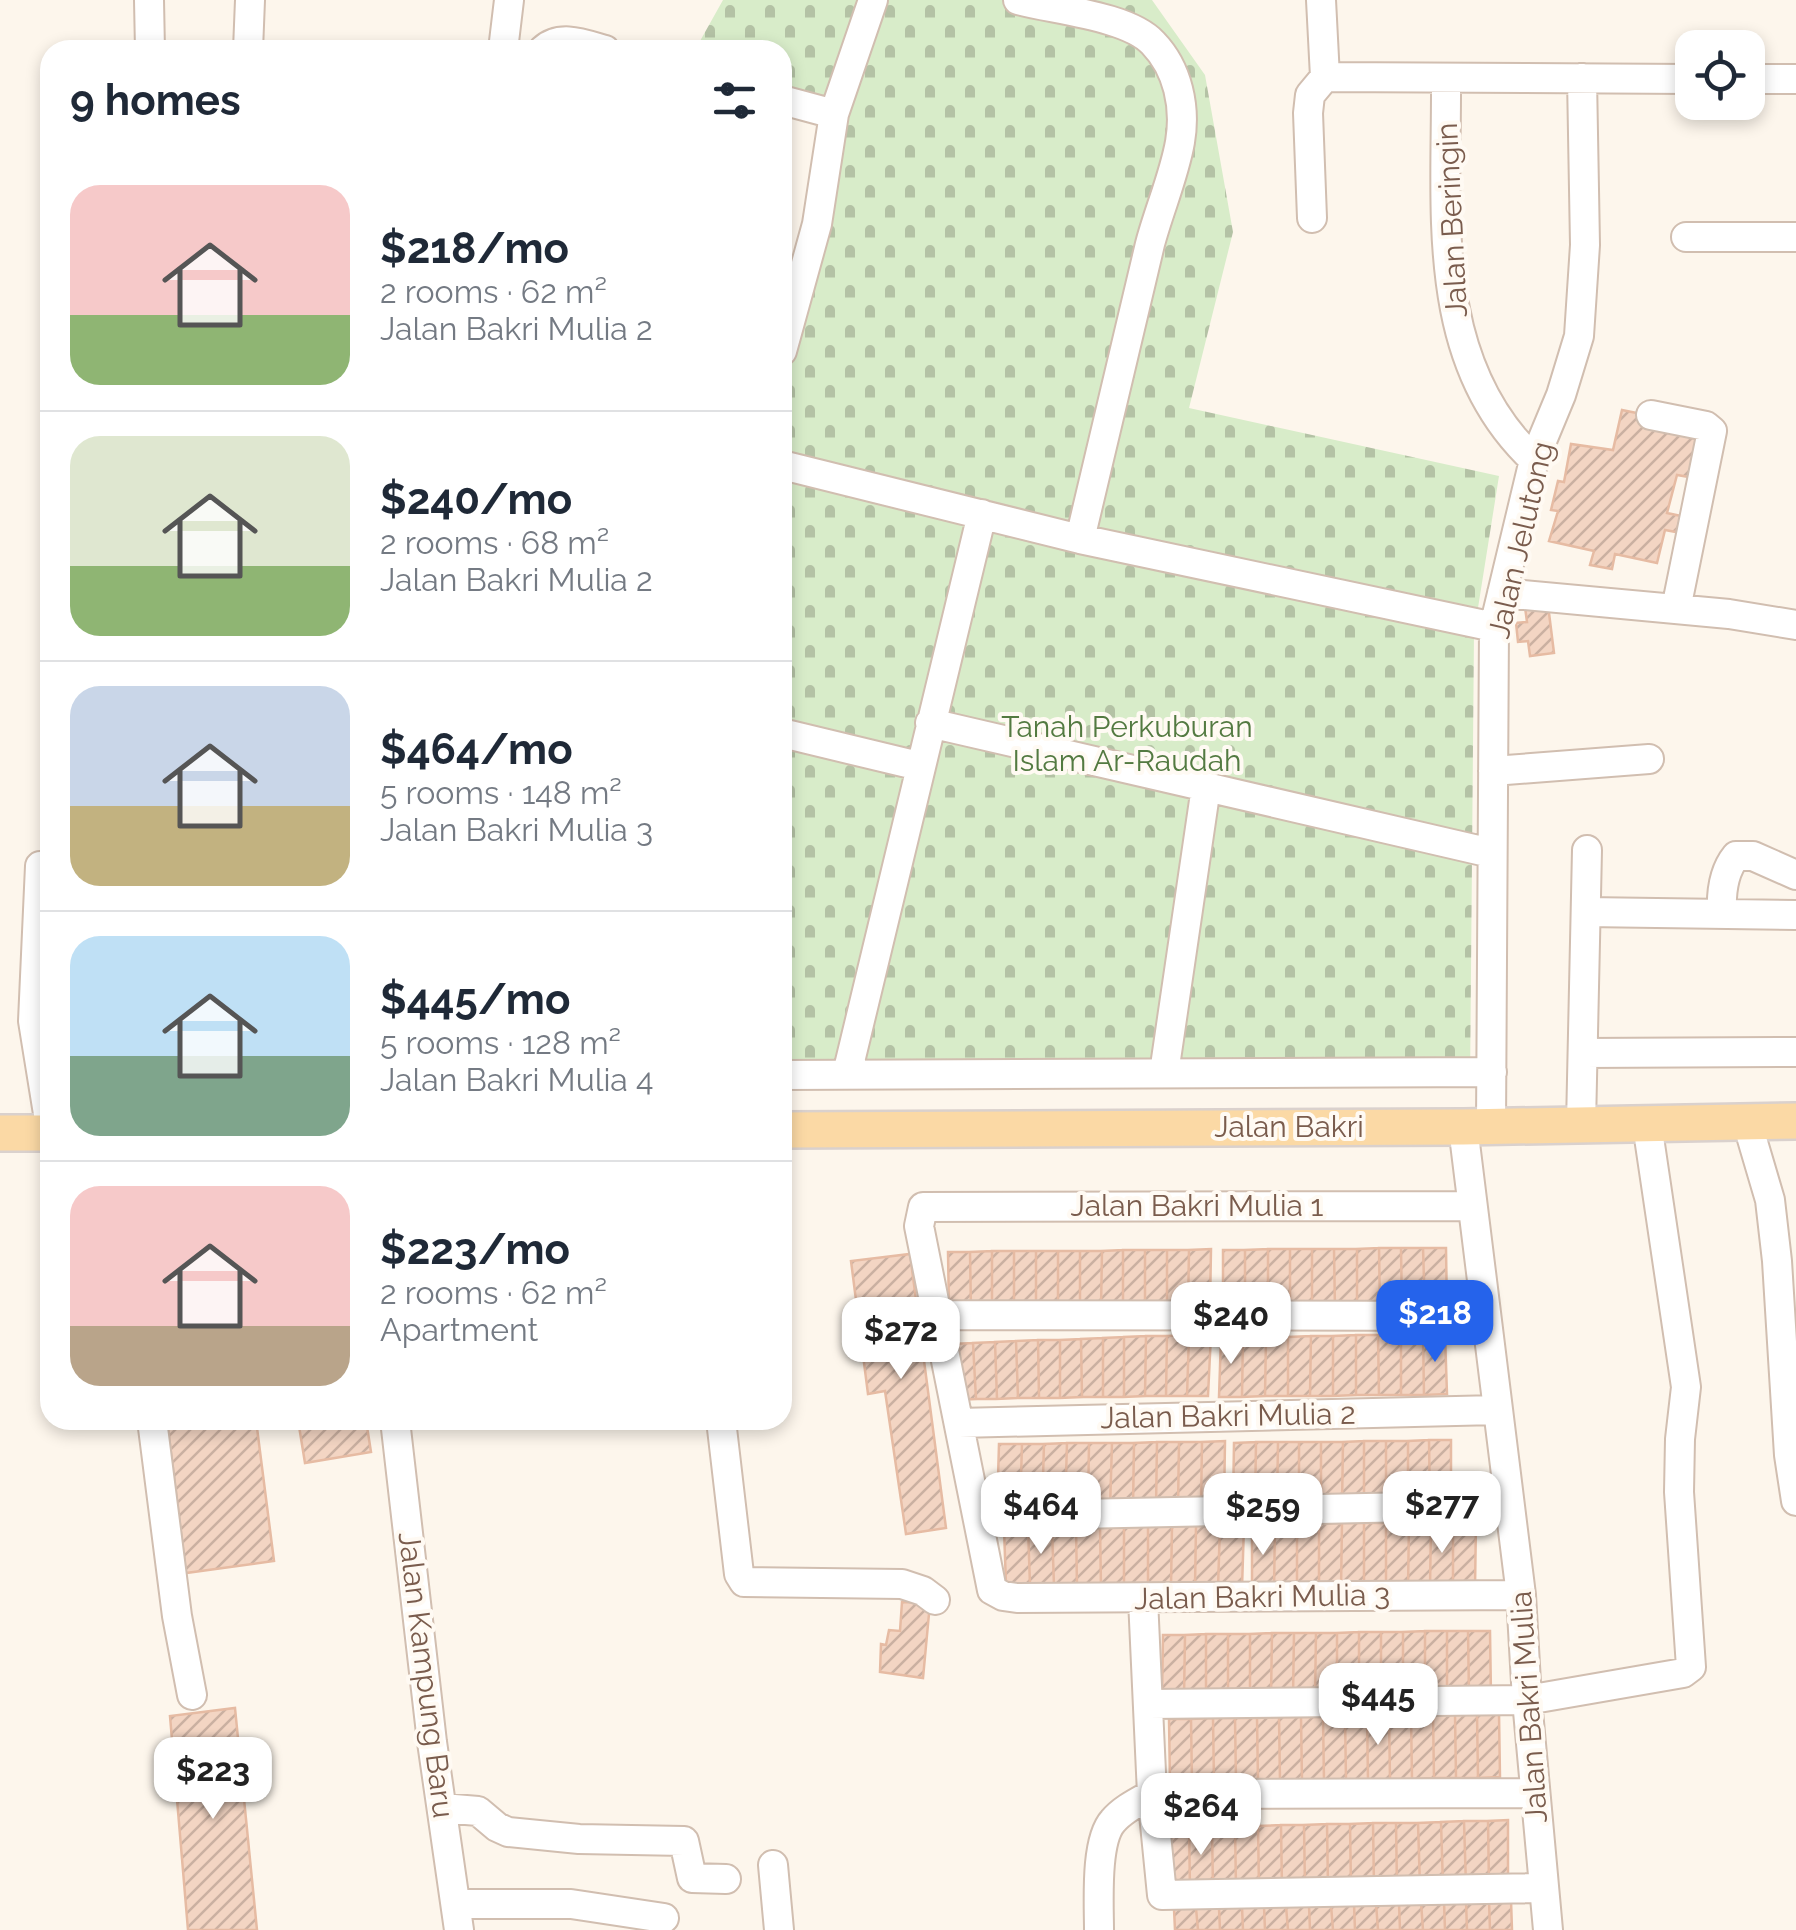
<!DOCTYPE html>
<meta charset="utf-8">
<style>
body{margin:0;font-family:Raleway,sans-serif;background:#f2f2f3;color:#1f2937;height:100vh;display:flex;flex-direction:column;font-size:38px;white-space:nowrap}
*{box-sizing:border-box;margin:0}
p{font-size:32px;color:#747a83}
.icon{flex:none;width:55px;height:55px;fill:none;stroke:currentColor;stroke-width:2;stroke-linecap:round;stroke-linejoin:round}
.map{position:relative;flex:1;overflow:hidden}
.details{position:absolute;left:40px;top:40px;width:752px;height:1390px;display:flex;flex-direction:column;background:#fff;border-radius:30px;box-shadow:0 5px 15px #0003}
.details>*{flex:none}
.tools{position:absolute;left:1675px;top:30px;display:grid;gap:20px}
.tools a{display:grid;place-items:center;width:90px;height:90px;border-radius:20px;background:#fff;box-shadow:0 5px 15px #0003;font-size:50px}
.price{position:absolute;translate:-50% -85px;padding:0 22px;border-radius:20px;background:#fff;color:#222;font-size:32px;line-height:65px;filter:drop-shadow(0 2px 5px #0008)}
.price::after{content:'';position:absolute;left:50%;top:60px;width:30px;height:22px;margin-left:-15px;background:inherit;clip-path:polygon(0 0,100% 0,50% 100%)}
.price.current{background:#2563eb;color:#fff}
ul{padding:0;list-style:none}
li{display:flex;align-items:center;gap:30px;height:250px;padding:0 30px}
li+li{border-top:2px solid #e0e1e3}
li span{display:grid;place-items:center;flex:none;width:280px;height:200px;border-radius:30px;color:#555}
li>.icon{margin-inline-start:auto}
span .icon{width:120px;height:120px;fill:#fffc;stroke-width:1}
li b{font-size:42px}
h2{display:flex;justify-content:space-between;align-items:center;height:120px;padding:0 30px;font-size:42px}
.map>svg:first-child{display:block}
</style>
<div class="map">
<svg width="1796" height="1930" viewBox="0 0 1796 1930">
<defs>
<pattern id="cemetery-stones" width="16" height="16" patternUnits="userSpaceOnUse" patternTransform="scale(2.5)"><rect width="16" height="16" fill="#d8ecc9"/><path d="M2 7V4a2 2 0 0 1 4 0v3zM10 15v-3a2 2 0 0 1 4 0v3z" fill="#b4c2a5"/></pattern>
<pattern id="building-hatch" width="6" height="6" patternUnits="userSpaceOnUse" patternTransform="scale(2.5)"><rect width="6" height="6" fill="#f3d5c3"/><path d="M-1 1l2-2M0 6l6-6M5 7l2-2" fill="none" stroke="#cab0a1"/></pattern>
</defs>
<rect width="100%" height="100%" fill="#fdf6ec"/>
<!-- cemetery -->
<path fill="url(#cemetery-stones)" d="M 723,0 L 1152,0 L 1205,75 L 1233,232 L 1189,408 L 1499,476 L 1474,633 L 1470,1085 L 783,1089 L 783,371 L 847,110 L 783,87 L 782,50 L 695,50 Z"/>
<!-- building -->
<path fill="url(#building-hatch)" stroke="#e6bba3" stroke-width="2.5" d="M 1622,410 L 1700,426 L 1689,477 L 1677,475 L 1667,513 L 1681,516 L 1676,532 L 1665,530 L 1657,563 L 1615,554 L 1612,569 L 1590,565 L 1594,551 L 1549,541 L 1558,511 L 1551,510 L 1558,481 L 1564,482 L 1571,444 L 1613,450 Z
M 1548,605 L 1554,653 L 1530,656 L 1528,641 L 1518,642 L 1516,623 L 1527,622 L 1525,607 Z
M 1379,1248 L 1380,1311 L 1357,1311 L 1357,1249 Z
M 1379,1248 L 1401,1248 L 1402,1311 L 1380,1311 Z
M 1401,1248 L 1423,1248 L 1425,1311 L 1402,1311 Z
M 1423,1248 L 1446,1248 L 1447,1311 L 1425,1311 Z
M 1211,1249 L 1210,1308 L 1188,1308 L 1189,1250 Z
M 1268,1249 L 1268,1310 L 1245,1310 L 1245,1250 Z
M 1268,1249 L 1290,1249 L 1290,1310 L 1268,1310 Z
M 1290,1249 L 1312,1249 L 1312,1310 L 1290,1310 Z
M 1312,1249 L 1334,1249 L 1335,1311 L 1312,1310 Z
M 1334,1249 L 1357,1249 L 1357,1311 L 1335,1311 Z
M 1123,1250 L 1123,1309 L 1101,1309 L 1102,1251 Z
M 1123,1250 L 1145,1250 L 1145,1309 L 1123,1309 Z
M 1145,1250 L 1167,1250 L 1167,1308 L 1145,1309 Z
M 1167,1250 L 1189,1250 L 1188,1308 L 1167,1308 Z
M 1223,1250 L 1245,1250 L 1245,1310 L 1223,1310 Z
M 992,1251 L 992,1310 L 971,1310 L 970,1252 Z
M 992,1251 L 1014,1251 L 1014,1310 L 992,1310 Z
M 1014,1251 L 1036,1251 L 1036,1310 L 1014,1310 Z
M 1036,1251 L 1058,1251 L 1058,1310 L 1036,1310 Z
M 1058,1251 L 1080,1251 L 1080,1309 L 1058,1310 Z
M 1080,1251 L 1102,1251 L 1101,1309 L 1080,1309 Z
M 948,1252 L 970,1252 L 971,1310 L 949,1311 Z
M 910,1254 L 946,1528 L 906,1534 L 885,1391 L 868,1394 L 851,1261 Z
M 1211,1334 L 1208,1396 L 1187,1396 L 1189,1335 Z
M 1445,1334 L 1447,1394 L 1424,1395 L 1423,1335 Z
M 1189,1335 L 1187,1396 L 1166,1396 L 1167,1336 Z
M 1356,1335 L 1378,1335 L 1379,1395 L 1356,1395 Z
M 1356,1335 L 1356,1395 L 1333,1396 L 1333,1336 Z
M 1378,1335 L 1401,1335 L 1401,1395 L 1379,1395 Z
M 1401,1335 L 1423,1335 L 1424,1395 L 1401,1395 Z
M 1146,1336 L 1145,1396 L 1124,1397 L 1124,1337 Z
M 1146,1336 L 1167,1336 L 1166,1396 L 1145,1396 Z
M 1311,1336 L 1333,1336 L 1333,1396 L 1310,1396 Z
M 1311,1336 L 1310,1396 L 1288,1396 L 1288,1337 Z
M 1124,1337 L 1124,1397 L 1103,1397 L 1103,1338 Z
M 1221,1337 L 1243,1337 L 1242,1397 L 1219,1397 Z
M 1243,1337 L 1266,1337 L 1265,1396 L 1242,1397 Z
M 1266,1337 L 1288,1337 L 1288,1396 L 1265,1396 Z
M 1103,1338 L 1103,1397 L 1082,1397 L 1081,1339 Z
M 1081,1339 L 1082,1397 L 1060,1398 L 1060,1340 Z
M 1038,1340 L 1039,1398 L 1018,1398 L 1016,1341 Z
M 1038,1340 L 1060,1340 L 1060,1398 L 1039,1398 Z
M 1016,1341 L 1018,1398 L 997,1399 L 995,1342 Z
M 995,1342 L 997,1399 L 976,1399 L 973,1343 Z
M 973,1343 L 976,1399 L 955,1400 L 951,1344 Z
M 167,1420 L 256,1420 L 274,1561 L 186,1573 Z
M 298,1420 L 366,1420 L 371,1452 L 305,1463 Z
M 1429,1440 L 1430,1506 L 1408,1506 L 1408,1441 Z
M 1429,1440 L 1451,1440 L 1451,1505 L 1430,1506 Z
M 1225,1441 L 1224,1506 L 1201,1506 L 1202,1442 Z
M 1364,1441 L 1364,1506 L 1342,1506 L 1343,1442 Z
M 1364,1441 L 1386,1441 L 1386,1506 L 1364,1506 Z
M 1386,1441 L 1408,1441 L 1408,1506 L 1386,1506 Z
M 1157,1442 L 1156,1508 L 1133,1508 L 1134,1443 Z
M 1157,1442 L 1179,1442 L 1178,1507 L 1156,1508 Z
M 1179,1442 L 1202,1442 L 1201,1506 L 1178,1507 Z
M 1256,1442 L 1255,1506 L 1233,1506 L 1234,1443 Z
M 1256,1442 L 1278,1442 L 1277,1506 L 1255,1506 Z
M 1278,1442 L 1299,1442 L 1299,1506 L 1277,1506 Z
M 1299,1442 L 1321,1442 L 1321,1506 L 1299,1506 Z
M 1321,1442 L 1343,1442 L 1342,1506 L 1321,1506 Z
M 1067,1443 L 1065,1510 L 1042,1511 L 1044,1444 Z
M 1067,1443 L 1089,1443 L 1088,1509 L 1065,1510 Z
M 1089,1443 L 1112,1443 L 1110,1509 L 1088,1509 Z
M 1112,1443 L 1134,1443 L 1133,1508 L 1110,1509 Z
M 999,1444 L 1022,1444 L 1020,1511 L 997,1512 Z
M 1022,1444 L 1044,1444 L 1042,1511 L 1020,1511 Z
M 1476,1521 L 1475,1589 L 1453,1589 L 1453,1522 Z
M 1409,1522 L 1408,1590 L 1386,1590 L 1386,1523 Z
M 1409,1522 L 1431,1522 L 1430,1589 L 1408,1590 Z
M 1431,1522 L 1453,1522 L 1453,1589 L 1430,1589 Z
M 1342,1523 L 1341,1590 L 1319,1590 L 1319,1524 Z
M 1342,1523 L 1364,1523 L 1364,1590 L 1341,1590 Z
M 1364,1523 L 1386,1523 L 1386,1590 L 1364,1590 Z
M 1275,1524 L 1274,1591 L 1252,1591 L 1252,1525 Z
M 1275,1524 L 1297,1524 L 1297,1591 L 1274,1591 Z
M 1297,1524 L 1319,1524 L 1319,1590 L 1297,1591 Z
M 1220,1525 L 1218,1588 L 1195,1587 L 1196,1526 Z
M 1220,1525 L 1244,1525 L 1242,1588 L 1218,1588 Z
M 1148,1526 L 1148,1587 L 1124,1586 L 1124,1527 Z
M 1148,1526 L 1172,1526 L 1171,1587 L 1148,1587 Z
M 1172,1526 L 1196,1526 L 1195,1587 L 1171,1587 Z
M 1076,1527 L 1077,1586 L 1054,1586 L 1052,1528 Z
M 1076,1527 L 1100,1527 L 1101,1586 L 1077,1586 Z
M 1100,1527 L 1124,1527 L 1124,1586 L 1101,1586 Z
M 1028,1528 L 1030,1585 L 1006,1585 L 1004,1529 Z
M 1028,1528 L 1052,1528 L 1054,1586 L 1030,1585 Z
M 902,1602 L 930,1603 L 923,1678 L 880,1672 L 881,1644 L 886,1645 L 889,1630 L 900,1631 Z
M 1425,1631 L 1425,1696 L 1403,1696 L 1403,1632 Z
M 1425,1631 L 1447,1631 L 1447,1696 L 1425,1696 Z
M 1447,1631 L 1468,1631 L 1469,1696 L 1447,1696 Z
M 1468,1631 L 1490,1631 L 1491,1696 L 1469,1696 Z
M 1359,1632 L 1359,1696 L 1337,1697 L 1337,1633 Z
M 1359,1632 L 1381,1632 L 1381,1696 L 1359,1696 Z
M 1381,1632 L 1403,1632 L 1403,1696 L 1381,1696 Z
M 1272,1633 L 1271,1697 L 1250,1697 L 1250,1634 Z
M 1272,1633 L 1294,1633 L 1293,1697 L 1271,1697 Z
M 1294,1633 L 1316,1633 L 1315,1697 L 1293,1697 Z
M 1316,1633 L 1337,1633 L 1337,1697 L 1315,1697 Z
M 1206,1634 L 1206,1698 L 1184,1698 L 1185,1635 Z
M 1206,1634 L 1228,1634 L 1228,1697 L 1206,1698 Z
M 1228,1634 L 1250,1634 L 1250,1697 L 1228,1697 Z
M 1163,1635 L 1185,1635 L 1184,1698 L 1162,1698 Z
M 235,1708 L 257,1930 L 188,1930 L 170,1716 Z
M 1499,1713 L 1500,1777 L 1478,1778 L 1477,1714 Z
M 1455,1714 L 1477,1714 L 1478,1778 L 1456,1778 Z
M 1455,1714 L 1456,1778 L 1434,1778 L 1433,1715 Z
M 1389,1715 L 1411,1715 L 1412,1779 L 1390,1779 Z
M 1389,1715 L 1390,1779 L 1368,1780 L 1367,1716 Z
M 1411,1715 L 1433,1715 L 1434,1778 L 1412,1779 Z
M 1345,1716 L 1367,1716 L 1368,1780 L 1346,1780 Z
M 1345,1716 L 1346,1780 L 1324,1781 L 1323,1717 Z
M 1279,1717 L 1301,1717 L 1302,1781 L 1280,1781 Z
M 1279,1717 L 1280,1781 L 1258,1782 L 1257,1718 Z
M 1301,1717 L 1323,1717 L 1324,1781 L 1302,1781 Z
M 1213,1718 L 1235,1718 L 1236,1782 L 1214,1783 Z
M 1213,1718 L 1214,1783 L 1192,1783 L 1191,1719 Z
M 1235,1718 L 1257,1718 L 1258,1782 L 1236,1782 Z
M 1169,1719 L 1191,1719 L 1192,1783 L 1170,1784 Z
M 1508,1820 L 1508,1884 L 1489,1886 L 1488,1821 Z
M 1464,1821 L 1466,1886 L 1443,1886 L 1441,1822 Z
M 1464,1821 L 1488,1821 L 1489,1886 L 1466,1886 Z
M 1441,1822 L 1443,1886 L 1420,1887 L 1418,1823 Z
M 1373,1823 L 1374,1887 L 1351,1887 L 1350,1824 Z
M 1373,1823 L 1396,1823 L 1397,1887 L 1374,1887 Z
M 1396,1823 L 1418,1823 L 1420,1887 L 1397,1887 Z
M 1327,1824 L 1328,1888 L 1305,1888 L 1304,1825 Z
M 1327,1824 L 1350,1824 L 1351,1887 L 1328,1888 Z
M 1281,1825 L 1282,1889 L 1259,1889 L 1258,1826 Z
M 1281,1825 L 1304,1825 L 1305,1888 L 1282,1889 Z
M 1235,1826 L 1236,1889 L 1213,1889 L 1212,1827 Z
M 1235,1826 L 1258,1826 L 1259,1889 L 1236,1889 Z
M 1189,1827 L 1190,1890 L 1168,1890 L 1166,1828 Z
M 1189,1827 L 1212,1827 L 1213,1889 L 1190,1890 Z
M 1511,1900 L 1512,1930 L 1490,1930 L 1489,1901 Z
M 1466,1901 L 1489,1901 L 1490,1930 L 1467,1930 Z
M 1466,1901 L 1467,1930 L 1445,1930 L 1444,1902 Z
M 1421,1902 L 1444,1902 L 1445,1930 L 1423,1930 Z
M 1421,1902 L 1423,1930 L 1400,1930 L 1399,1903 Z
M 1376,1903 L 1399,1903 L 1400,1930 L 1378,1930 Z
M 1376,1903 L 1378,1930 L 1355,1930 L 1354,1904 Z
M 1354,1904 L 1355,1930 L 1333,1930 L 1331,1905 Z
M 1309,1905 L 1331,1905 L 1333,1930 L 1310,1930 Z
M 1309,1905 L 1310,1930 L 1288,1930 L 1286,1906 Z
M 1264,1906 L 1286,1906 L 1288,1930 L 1265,1930 Z
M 1264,1906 L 1265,1930 L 1243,1930 L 1242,1907 Z
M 1242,1907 L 1243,1930 L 1220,1930 L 1219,1908 Z
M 1196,1908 L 1219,1908 L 1220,1930 L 1198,1930 Z
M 1196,1908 L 1198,1930 L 1175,1930 L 1174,1909 Z"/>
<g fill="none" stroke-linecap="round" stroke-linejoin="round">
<!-- minor casing -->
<g stroke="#d1beb0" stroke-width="32">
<path id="minor" d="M 149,0 L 150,50
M 1018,0 C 1055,10 1128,16 1153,43 C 1178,69 1186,107 1180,142 C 1174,176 1159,210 1150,244 C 1126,342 1104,441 1080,539
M 1321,0 L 1325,77
M 248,50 L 250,0
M 503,50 L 509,0
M 543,50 C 560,34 584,44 605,50
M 1325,77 L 1692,79
M 1446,78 C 1447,211 1428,361 1534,460
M 1748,79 L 1796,79
M 782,100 L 834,114
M 1312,218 L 1308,113 L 1310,95 L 1325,77
M 1686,237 L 1796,237
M 782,351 L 817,224 L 834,114 L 873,0
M 1651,415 L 1706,426 L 1712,431 L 1676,609
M 782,465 L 1080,539 L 1494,627
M 1502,593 L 1729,614 L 1796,625
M 930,723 L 1491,853
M 782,733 L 919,766
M 1493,771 L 1649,759
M 40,866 L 33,1021 L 50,1126
M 1586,912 L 1796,915
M 1722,913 C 1721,893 1723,872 1736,856 L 1753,856 L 1796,875
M 1583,1053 L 1796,1052
M 1164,1073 L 1206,787
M 847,1074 L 982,514
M 782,1075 L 1492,1072
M 1747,1122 L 1770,1200 L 1777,1261 L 1789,1455 L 1796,1501
M 1581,1125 L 1587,850
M 1491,1126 L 1494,627 L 1534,460 L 1561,395 L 1579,336 L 1585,245 L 1582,78
M 1463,1127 L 1521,1595 L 1527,1700 L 1548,1930
M 1471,1206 L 923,1207 L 919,1226 L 992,1590 L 1003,1596 L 1017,1598 L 1521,1595
M 937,1315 L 1484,1316
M 152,1420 L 177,1616 L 192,1695
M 395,1420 L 432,1742 L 459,1930
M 721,1420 L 739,1574 L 744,1582 L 902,1584 L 923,1591 L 935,1600
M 959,1423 L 1497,1410
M 978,1516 L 1509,1505
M 1143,1599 L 1152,1794 L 1162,1895 L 1544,1888
M 1149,1704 L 1527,1700 L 1683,1673 L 1691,1667 L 1679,1492 L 1680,1439 L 1686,1387 L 1647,1124
M 442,1808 L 478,1811 L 497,1827 L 508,1832 L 579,1839 L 684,1841 L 692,1878 L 726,1879
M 773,1865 L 779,1930
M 456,1904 L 571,1904 L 664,1918
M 1099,1930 C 1099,1903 1095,1841 1113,1821 C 1123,1809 1138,1802 1152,1794 L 1535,1793"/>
</g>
<!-- major casing -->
<g stroke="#dad1cd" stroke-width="40">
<path id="major" d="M 782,1130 L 1463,1127 L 1796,1121
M 0,1133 L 50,1133"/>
</g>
<!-- minor -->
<use href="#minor" stroke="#fff" stroke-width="28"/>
<!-- major -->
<use href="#major" stroke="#fbd9a5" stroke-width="35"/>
</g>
<g text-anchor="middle" stroke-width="8" stroke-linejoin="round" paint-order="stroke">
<!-- street labels -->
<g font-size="30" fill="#7a5c4d" stroke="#fffaf3">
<text transform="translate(1452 220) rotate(-93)" y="10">Jalan Beringin</text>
<text transform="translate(1521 540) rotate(-77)" y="10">Jalan Jelutong</text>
<text x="1289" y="1137">Jalan Bakri</text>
<text x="1197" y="1216">Jalan Bakri Mulia 1</text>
<text transform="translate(1228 1416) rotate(-1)" y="10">Jalan Bakri Mulia 2</text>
<text transform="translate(1262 1597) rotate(-1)" y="10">Jalan Bakri Mulia 3</text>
<text transform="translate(426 1675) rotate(83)" y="10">Jalan Kampung Baru</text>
<text transform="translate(1529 1707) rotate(-94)" y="10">Jalan Bakri Mulia</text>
</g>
<!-- park labels -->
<g font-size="30" fill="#537a41" stroke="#fffaf3">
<text x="1127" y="737">Tanah Perkuburan<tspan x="1127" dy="34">Islam Ar-Raudah</tspan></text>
</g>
</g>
</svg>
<div class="tools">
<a><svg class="icon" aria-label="locate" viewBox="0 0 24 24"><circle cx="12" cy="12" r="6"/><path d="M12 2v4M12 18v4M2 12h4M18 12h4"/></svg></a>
</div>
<b class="price current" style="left:1435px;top:1365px">$218</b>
<b class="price" style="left:1231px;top:1367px">$240</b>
<b class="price" style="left:901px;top:1382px">$272</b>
<b class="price" style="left:1442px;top:1556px">$277</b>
<b class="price" style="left:1041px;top:1557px">$464</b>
<b class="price" style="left:1263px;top:1558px">$259</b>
<b class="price" style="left:1378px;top:1748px">$445</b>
<b class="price" style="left:213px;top:1822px">$223</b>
<b class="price" style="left:1201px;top:1858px">$264</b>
<section class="details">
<h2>9 homes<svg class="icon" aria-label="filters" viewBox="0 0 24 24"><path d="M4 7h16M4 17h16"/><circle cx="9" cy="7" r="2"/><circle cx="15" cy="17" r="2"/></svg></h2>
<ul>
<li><span style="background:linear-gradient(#f6c9c9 65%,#8fb573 0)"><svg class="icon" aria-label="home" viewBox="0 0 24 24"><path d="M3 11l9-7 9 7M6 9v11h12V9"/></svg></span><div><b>$218/mo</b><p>2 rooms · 62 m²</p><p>Jalan Bakri Mulia 2</p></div></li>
<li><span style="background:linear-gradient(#dfe7d0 65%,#8fb573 0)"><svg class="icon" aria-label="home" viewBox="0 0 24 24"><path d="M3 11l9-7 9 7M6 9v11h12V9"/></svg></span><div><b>$240/mo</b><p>2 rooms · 68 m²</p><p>Jalan Bakri Mulia 2</p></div></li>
<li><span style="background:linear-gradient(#c9d6e8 60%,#c2b280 0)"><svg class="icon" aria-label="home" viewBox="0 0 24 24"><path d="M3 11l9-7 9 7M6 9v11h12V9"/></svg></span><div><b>$464/mo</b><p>5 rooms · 148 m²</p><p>Jalan Bakri Mulia 3</p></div></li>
<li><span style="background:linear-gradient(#bfe0f5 60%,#7fa58c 0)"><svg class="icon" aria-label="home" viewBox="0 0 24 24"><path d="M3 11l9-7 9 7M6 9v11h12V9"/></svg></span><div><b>$445/mo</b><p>5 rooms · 128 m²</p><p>Jalan Bakri Mulia 4</p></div></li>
<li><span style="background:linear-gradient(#f6c9c9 70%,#b9a48a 0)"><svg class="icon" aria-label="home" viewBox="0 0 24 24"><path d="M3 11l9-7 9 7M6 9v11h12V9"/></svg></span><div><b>$223/mo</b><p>2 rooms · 62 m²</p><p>Apartment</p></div></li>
</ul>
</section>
</div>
